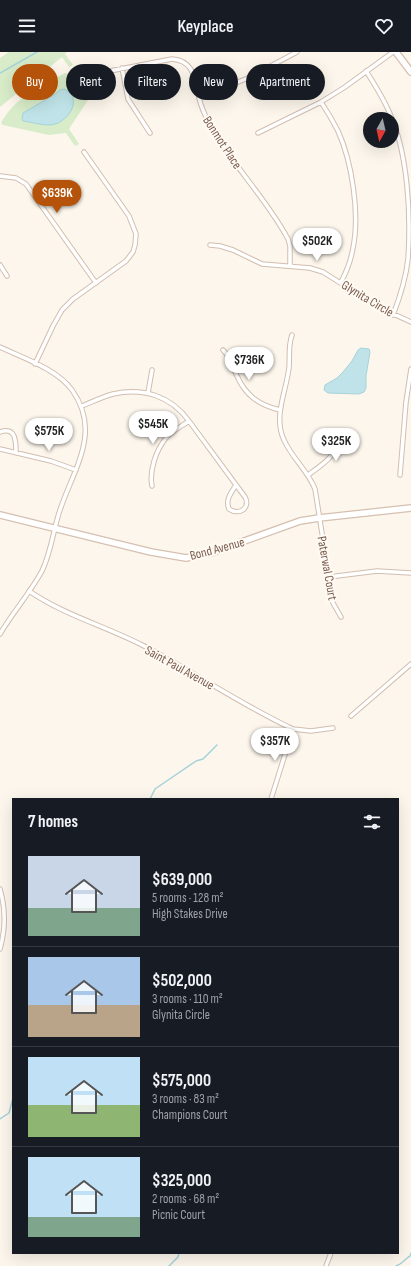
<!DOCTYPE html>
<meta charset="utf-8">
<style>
body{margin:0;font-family:"Sofia Sans Condensed",sans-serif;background:#20242c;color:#f1f3f6;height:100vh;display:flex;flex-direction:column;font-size:15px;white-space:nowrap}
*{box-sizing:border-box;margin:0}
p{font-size:13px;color:#9ea1a6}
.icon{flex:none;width:22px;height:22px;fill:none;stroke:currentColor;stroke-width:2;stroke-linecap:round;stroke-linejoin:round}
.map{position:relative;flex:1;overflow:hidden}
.details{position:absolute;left:12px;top:746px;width:387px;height:456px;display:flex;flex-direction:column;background:#171b24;border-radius:0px;box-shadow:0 4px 16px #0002}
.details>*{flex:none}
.top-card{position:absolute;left:12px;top:12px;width:387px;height:36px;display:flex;gap:8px}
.needle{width:26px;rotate:188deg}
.fabs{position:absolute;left:363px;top:60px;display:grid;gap:8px}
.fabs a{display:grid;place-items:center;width:36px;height:36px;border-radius:50%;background:#171b24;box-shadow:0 4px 16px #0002;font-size:20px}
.price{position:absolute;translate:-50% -34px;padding:0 9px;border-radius:14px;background:#fff;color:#222;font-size:13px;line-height:26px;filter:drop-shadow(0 1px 2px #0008)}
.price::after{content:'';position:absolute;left:50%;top:24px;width:12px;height:9px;margin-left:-6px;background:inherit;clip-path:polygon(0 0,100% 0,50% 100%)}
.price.on{background:#b45309;color:#fff}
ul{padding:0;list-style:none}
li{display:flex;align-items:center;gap:12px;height:100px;padding:0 16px}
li+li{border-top:1px solid #363941}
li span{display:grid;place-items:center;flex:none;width:112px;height:80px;border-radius:0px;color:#555}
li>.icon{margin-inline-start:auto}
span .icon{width:48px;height:48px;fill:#fffc;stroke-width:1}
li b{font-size:17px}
h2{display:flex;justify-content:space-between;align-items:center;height:48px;padding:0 16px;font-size:17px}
.tag{padding:0 14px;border-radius:18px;background:#171b24;box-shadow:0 4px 16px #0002;font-size:14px;line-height:36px}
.tag.on{background:#b45309;color:#fff}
header{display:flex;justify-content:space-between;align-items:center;height:52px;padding:0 16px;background:#171b24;font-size:18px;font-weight:600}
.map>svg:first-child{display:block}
</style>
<header><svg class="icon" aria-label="menu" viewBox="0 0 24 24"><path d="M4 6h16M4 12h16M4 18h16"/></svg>Keyplace<svg class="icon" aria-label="heart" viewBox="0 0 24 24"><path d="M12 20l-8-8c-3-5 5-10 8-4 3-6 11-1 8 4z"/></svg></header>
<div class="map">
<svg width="411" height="1214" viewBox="0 0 411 1214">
<rect width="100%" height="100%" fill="#fdf6ec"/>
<!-- green -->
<path fill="#d8ecc9" d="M 9,0 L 67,0 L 65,2 L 73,13 L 69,15 L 62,5 L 0,55 L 0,6 Z
M 65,21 L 75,24 L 90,45 L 69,77 L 79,92 L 75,94 L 66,81 L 49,83 L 3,73 L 1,71 C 15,45 41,34 65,21 Z"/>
<!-- water -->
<path fill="#bfe3e8" stroke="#a5d3da" d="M 64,37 C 83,45 70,68 55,72 C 46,75 32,70 23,69 L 22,67 L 23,61 L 54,43 L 60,38 Z
M 361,296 L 369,297 L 370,300 L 366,324 L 366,336 L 364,340 L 359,342 L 328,341 L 324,338 L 325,333 L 337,326 L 343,320 L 352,309 L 358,298 Z"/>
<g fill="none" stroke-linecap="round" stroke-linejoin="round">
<!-- stream -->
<path stroke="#a5d3da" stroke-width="1.5" d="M 0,21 L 37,0
M 150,747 L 155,737 L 196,709 L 203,707 L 217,693
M 0,1067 L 9,1061 L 13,1046
M 169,1214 L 178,1205 L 179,1201
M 396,1214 C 402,1212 405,1207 410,1204 L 411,1201"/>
<!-- street casing -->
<g stroke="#d1beb0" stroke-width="5.5">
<path id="street" d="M 122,16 L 128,47 L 150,81
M 366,19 C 375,33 384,47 390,62 C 408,102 411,163 408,207 C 406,226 400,245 393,263
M 84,24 L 172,7 C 195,9 194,27 199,45 C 200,52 203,58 206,65 C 228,109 265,144 288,187 L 290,194 L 290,214
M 199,46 L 248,26 L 297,0
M 321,50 C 327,59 333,69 338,79 C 352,110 360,162 353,196 C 351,208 347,219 341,230
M 258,81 L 321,50 L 345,35 L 393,0
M 0,124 L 16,126 L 26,132 L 96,231
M 210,193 L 220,194 L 233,198 L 262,212 L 310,216 L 323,220 L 380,256 L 411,270
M 0,213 L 7,224
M 292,283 C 288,294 290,304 289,316 C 286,340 273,365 284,388 C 292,406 308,419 315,437 L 333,551 L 341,565
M 0,295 C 23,306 57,317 72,338 C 103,381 72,419 59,461 C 53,480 51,500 42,519 C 30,541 13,560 0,582
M 223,298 C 231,306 232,314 237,324 C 246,344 259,353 280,358
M 35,312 L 53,274 L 62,258 L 73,247 L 126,209 L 133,200 L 135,193 L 136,182 L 129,164 L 84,100
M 148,341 L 152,318
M 82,354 C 92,350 102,345 113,342 C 143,335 171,344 189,369 L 245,445 C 251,456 239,464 229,457 C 225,448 231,441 236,433
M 0,380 C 16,374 16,390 16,401
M 0,397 L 51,409 L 76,418
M 308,423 C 326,410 337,404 339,381
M 400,423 L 406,350 L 411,317
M 152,434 C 149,419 156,398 166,386 C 172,379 182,374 189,369
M 329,525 L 377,519 L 411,521
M 29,539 C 64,563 105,574 142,593 C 193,619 241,653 293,677 L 311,679 L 333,676
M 351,664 L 411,612
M 271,747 L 293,677
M 0,837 C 6,858 6,876 0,897
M 326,1214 L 331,1201"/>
</g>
<!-- secondary casing -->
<g stroke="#d6c0b0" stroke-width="8">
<path id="secondary" d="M 396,0 L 411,20
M 0,463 L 151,500 L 186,506 L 214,500 L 300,469 L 319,466 L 411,456"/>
</g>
<!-- street -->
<use href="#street" stroke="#fff" stroke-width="3.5"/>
<!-- secondary -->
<use href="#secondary" stroke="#fff" stroke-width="5.5"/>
</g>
<g text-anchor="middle" stroke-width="4" stroke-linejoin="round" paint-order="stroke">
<!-- street labels -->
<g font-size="13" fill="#7a5c4d" stroke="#fffaf3">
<text transform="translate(223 90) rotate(57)" y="5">Bonmot Place</text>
<text transform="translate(368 246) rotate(31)" y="5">Glynita Circle</text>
<text transform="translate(217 496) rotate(-15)" y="5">Bond Avenue</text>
<text transform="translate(328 516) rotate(80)" y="5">Paterwal Court</text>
<text transform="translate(180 615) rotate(29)" y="5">Saint Paul Avenue</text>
</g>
</g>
</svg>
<div class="fabs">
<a><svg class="needle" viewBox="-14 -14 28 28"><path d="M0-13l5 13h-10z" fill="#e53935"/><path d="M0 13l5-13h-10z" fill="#9ea1a6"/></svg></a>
</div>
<b class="price on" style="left:57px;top:162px">$639K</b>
<b class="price" style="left:317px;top:210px">$502K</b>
<b class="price" style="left:249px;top:329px">$736K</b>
<b class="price" style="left:153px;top:393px">$545K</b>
<b class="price" style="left:49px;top:400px">$575K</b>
<b class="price" style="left:336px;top:410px">$325K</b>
<b class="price" style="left:275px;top:710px">$357K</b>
<div class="top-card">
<a class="tag on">Buy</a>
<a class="tag">Rent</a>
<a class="tag">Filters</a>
<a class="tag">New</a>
<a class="tag">Apartment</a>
</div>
<section class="details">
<h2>7 homes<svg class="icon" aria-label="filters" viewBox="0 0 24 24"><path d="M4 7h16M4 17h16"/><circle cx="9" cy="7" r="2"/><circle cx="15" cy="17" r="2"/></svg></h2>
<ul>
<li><span style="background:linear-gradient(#c9d6e8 65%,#7fa58c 0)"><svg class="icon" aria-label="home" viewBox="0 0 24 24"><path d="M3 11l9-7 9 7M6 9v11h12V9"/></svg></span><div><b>$639,000</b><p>5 rooms · 128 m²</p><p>High Stakes Drive</p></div></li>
<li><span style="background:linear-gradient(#a9c7e8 60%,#b9a48a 0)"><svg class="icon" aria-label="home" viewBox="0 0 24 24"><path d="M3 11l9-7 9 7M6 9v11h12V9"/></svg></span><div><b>$502,000</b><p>3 rooms · 110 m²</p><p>Glynita Circle</p></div></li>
<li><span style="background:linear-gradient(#bfe0f5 60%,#8fb573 0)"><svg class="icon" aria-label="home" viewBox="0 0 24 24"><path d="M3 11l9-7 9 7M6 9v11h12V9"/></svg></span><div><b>$575,000</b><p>3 rooms · 83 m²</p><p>Champions Court</p></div></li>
<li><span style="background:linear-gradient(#bfe0f5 75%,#7fa58c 0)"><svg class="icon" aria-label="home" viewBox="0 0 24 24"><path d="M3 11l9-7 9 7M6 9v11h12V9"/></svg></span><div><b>$325,000</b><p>2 rooms · 68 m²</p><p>Picnic Court</p></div></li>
</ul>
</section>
</div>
